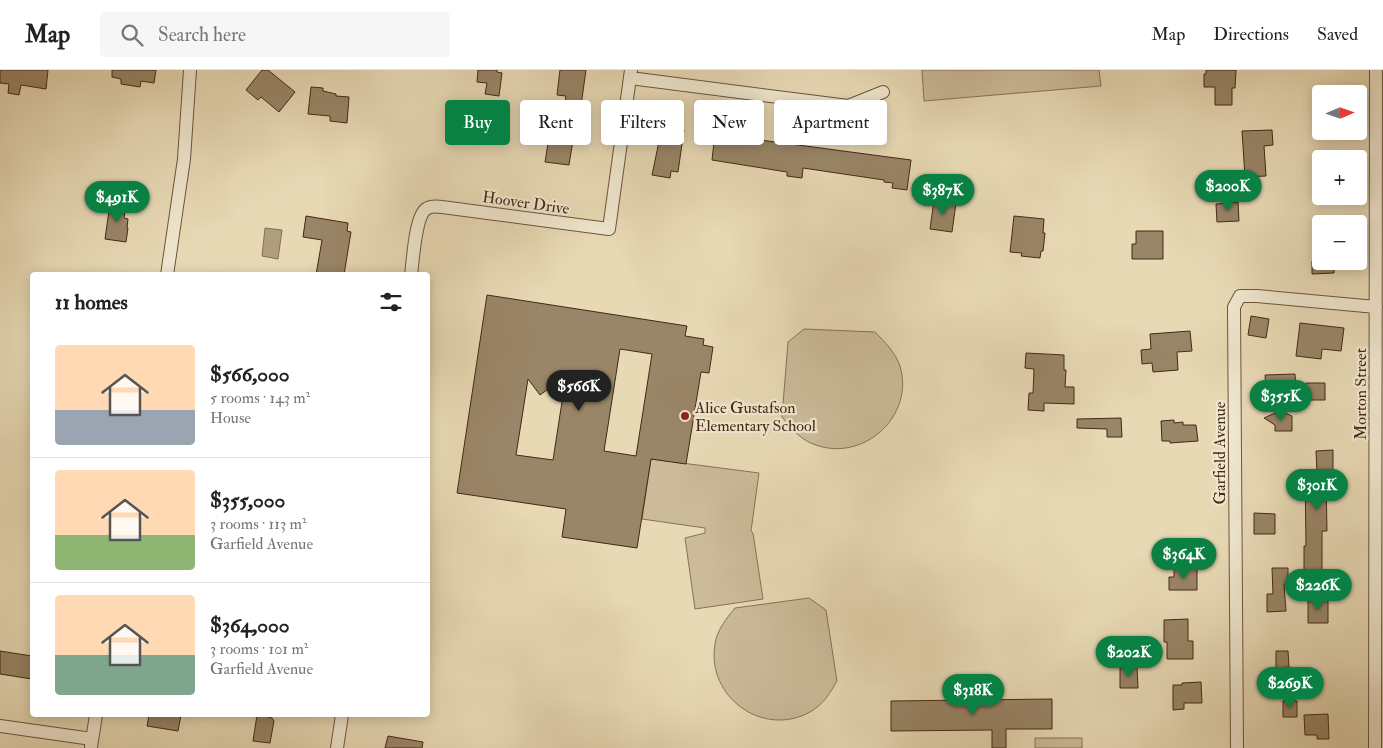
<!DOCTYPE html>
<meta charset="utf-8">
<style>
body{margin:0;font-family:"IM FELL Double Pica",serif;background:#f6f6f6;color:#222;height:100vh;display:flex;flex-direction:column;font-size:19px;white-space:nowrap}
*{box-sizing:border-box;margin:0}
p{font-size:16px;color:#767676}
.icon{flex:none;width:28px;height:28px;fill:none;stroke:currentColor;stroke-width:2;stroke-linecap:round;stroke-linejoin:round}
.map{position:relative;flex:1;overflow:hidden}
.panel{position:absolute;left:30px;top:202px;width:400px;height:445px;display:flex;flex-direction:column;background:#fff;border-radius:5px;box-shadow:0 2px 12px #0003}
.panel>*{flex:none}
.top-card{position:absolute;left:445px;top:30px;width:475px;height:45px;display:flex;gap:10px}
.needle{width:32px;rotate:88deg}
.buttons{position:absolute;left:1312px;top:15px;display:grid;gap:10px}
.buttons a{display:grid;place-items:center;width:55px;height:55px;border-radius:5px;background:#fff;box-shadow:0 2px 12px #0003;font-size:25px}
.price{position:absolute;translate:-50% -42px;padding:0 11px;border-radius:18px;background:#0b8043;color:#fff;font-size:16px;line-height:32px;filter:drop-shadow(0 1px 2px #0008)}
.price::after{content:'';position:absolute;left:50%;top:30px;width:15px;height:11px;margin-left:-8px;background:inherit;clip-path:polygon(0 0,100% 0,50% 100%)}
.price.selected{background:#222;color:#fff}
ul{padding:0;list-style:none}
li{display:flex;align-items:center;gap:15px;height:125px;padding:0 25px}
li+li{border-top:1px solid #e0e0e0}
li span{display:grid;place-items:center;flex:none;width:140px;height:100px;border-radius:5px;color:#555}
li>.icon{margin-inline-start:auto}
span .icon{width:60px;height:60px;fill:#fffc;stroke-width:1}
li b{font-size:21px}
h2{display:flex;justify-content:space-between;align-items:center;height:60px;padding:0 25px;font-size:21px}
.pill{padding:0 18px;border-radius:5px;background:#fff;box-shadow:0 2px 12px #0003;font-size:18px;line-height:45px}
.pill.selected{background:#0b8043;color:#fff}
header{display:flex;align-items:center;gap:30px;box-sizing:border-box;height:70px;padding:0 25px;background:#fff;border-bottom:1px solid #e0e0e0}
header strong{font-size:24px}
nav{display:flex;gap:28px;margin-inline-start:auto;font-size:18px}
.search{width:350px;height:45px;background:#f6f6f6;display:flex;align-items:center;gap:12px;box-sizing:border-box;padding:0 18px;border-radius:5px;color:#767676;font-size:19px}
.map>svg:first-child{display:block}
</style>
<header>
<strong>Map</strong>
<div class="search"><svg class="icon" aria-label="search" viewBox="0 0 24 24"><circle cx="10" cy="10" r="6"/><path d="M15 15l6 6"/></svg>Search here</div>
<nav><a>Map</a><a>Directions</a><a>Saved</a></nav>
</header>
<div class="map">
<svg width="1383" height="678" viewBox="0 0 1383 678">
<rect width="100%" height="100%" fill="#e7d9b4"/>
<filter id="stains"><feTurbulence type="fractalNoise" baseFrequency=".004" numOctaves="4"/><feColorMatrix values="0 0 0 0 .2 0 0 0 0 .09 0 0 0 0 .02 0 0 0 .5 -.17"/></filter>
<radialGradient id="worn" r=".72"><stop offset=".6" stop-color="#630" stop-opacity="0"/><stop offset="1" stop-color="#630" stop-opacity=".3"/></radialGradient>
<!-- green -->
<path fill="#cbbb99" stroke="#887256" d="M 922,0 L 1099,0 L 1101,16 L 924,31 Z
M 804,259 L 875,262 C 885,272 895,282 900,296 C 915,346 863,394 813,374 C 800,369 791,358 782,347 L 788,272 Z
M 651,389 L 759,403 L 751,461 L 753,463 L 763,529 L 695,539 L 685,468 L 705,463 L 705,458 L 642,449 Z
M 809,528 L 826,540 L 837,611 C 830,623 823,635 810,642 C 763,668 706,627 715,574 C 717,560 726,549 735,538 Z
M 1035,668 L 1082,668 L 1082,678 L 1035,678 Z"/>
<!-- water -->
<path fill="#b09d7e" stroke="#856f54" d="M 265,158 L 282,160 L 278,189 L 262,186 Z"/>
<!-- building -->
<path fill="#998567" stroke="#442914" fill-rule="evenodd" d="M 0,0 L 48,0 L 46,19 L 21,15 L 19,25 L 8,23 L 9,14 L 0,13 Z
M 112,0 L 156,0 L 154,13 L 141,11 L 140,17 L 121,14 L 121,9 L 112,7 Z
M 262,0 L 268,0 L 295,22 L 279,42 L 261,27 L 258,30 L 246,20 Z
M 478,0 L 497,0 L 497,2 L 502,3 L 499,26 L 485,24 L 487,13 L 477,12 Z
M 560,0 L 586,0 L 576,71 L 573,70 L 569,95 L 545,92 L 549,67 L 546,67 L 548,49 L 562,51 L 566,26 L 557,25 Z
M 1206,0 L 1236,0 L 1235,18 L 1232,18 L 1232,35 L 1215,35 L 1215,17 L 1204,17 L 1204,4 L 1206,4 Z
M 311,17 L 323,18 L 323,21 L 336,24 L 336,26 L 349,27 L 347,53 L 330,51 L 330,46 L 308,44 Z
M 662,57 L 684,60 L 678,102 L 671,101 L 670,108 L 652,105 Z
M 1272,60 L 1273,75 L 1264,76 L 1266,106 L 1245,107 L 1242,61 Z
M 715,64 L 911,90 L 907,120 L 892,118 L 893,113 L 884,112 L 884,110 L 803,98 L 802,108 L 787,106 L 787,102 L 712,90 Z
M 934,130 L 956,133 L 952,162 L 930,159 Z
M 1238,132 L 1239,151 L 1217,152 L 1216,134 Z
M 110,133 L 126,135 L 124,148 L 128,149 L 127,158 L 128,158 L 126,172 L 105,169 Z
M 306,146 L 348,153 L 347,161 L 351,162 L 344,205 L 316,205 L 322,170 L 303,167 Z
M 1014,146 L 1044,149 L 1043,163 L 1045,163 L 1043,181 L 1041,181 L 1040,188 L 1021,186 L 1022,183 L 1010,182 Z
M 1136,161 L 1163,161 L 1163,189 L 1132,189 L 1132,174 L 1136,174 Z
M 1312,191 L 1334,191 L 1334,203 L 1312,204 Z
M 487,225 L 687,256 L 685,266 L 704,269 L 703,275 L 713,277 L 709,303 L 701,302 L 686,394 L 651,389 L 637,478 L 562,467 L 566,439 L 457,423 ZM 620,279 L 652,284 L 636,386 L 604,381 ZM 566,306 L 553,390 L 516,385 L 528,309 L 540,325 Z
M 1251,246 L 1269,249 L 1266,268 L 1248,265 Z
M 1300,253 L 1344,258 L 1341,281 L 1322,279 L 1321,289 L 1296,286 Z
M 1190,261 L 1192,281 L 1177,282 L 1178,300 L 1153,302 L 1152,293 L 1142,294 L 1141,280 L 1151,279 L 1150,264 Z
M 1026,283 L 1064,285 L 1064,300 L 1066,300 L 1065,317 L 1074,317 L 1074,334 L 1044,333 L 1044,341 L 1028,340 L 1029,323 L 1033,323 L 1034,299 L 1025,298 Z
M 1295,304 L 1296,319 L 1266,320 L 1265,305 Z
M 1306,313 L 1325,313 L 1325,330 L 1306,330 Z
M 1275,343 L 1285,343 L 1292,346 L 1292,361 L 1275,361 L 1275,355 L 1264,348 Z
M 1121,348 L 1122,367 L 1107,367 L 1107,359 L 1077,358 L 1077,349 Z
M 1174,350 L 1174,353 L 1183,352 L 1183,355 L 1196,355 L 1198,371 L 1170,373 L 1170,371 L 1162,371 L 1161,351 Z
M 1333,380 L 1333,405 L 1326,406 L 1327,461 L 1322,461 L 1322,503 L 1304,503 L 1304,476 L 1306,476 L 1305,402 L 1317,402 L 1316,381 Z
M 1254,443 L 1275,444 L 1275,464 L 1254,464 Z
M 1272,498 L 1288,498 L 1288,514 L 1284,514 L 1286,541 L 1267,542 L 1267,524 L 1273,524 Z
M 1174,499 L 1197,499 L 1197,520 L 1169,520 L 1169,507 L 1174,507 Z
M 1308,529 L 1328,529 L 1328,553 L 1308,553 Z
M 1188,549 L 1188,571 L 1193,571 L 1193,589 L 1167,589 L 1167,572 L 1164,572 L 1164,550 Z
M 0,581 L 32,586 L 32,609 L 0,604 Z
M 1276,581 L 1288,581 L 1289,597 L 1276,598 Z
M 1137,597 L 1138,618 L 1120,618 L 1120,598 Z
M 1201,612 L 1202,633 L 1184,633 L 1184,639 L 1173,640 L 1173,615 L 1182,615 L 1182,613 Z
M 1052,629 L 1052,659 L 1006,659 L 1006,678 L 992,678 L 992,660 L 891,661 L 891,631 Z
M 1283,631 L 1297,631 L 1297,647 L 1283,647 Z
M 1328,644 L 1329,669 L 1317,669 L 1317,665 L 1305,665 L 1304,645 Z
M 149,645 L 181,645 L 178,661 L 147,656 Z
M 257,645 L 269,645 L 268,647 L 272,648 L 274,651 L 270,673 L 253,671 Z
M 388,666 L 423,672 L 422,678 L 385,678 Z"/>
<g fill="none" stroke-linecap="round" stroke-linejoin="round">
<!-- street casing -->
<g stroke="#6d553c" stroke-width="14">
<path id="street" d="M 630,8 L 848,36 L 883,22
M 167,205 L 184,89 L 190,0
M 411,205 C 413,191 415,147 426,139 C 430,136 436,136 442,137 L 609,159 L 631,0
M 0,656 L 92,669
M 91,677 L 96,645
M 337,678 L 342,645
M 1237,678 L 1234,237 L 1240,226 L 1257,226 L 1376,237
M 1375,678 L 1376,0"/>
</g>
<!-- street -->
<use href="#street" stroke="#efe6ce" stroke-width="12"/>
</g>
<!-- markers -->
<circle fill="#8f2418" stroke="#efe6ce" stroke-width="2" cx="685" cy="346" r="5"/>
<g text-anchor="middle" stroke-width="4.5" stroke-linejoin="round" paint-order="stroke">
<!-- street labels -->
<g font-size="16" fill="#442914" stroke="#efe6ce">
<text transform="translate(526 132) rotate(8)" y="6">Hoover Drive</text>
<text transform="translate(1360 324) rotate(-90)" y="6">Morton Street</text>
<text transform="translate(1219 383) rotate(-90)" y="6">Garfield Avenue</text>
</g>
<!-- poi labels -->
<g font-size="16" fill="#442914" stroke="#efe6ce" text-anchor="start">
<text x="695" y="343">Alice Gustafson<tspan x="695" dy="18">Elementary School</tspan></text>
</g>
</g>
<rect width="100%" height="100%" filter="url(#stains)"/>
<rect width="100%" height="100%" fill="url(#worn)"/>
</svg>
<div class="buttons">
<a><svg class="needle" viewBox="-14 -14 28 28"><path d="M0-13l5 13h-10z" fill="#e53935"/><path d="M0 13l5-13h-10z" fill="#767676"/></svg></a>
<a>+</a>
<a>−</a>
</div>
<b class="price" style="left:1228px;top:142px">$200K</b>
<b class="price" style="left:943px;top:146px">$387K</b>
<b class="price" style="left:117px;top:153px">$491K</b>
<b class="price selected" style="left:579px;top:342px">$566K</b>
<b class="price" style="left:1281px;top:352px">$355K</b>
<b class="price" style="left:1317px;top:441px">$301K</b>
<b class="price" style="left:1184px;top:510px">$364K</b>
<b class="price" style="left:1318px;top:541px">$226K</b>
<b class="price" style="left:1129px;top:608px">$202K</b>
<b class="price" style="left:1290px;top:639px">$269K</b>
<b class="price" style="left:973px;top:646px">$318K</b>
<div class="top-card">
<a class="pill selected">Buy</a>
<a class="pill">Rent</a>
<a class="pill">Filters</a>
<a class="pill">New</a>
<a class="pill">Apartment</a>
</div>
<section class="panel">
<h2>11 homes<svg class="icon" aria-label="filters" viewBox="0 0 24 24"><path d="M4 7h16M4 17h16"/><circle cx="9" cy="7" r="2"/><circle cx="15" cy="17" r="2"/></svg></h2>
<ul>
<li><span style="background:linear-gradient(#ffd9b3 65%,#9aa5b1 0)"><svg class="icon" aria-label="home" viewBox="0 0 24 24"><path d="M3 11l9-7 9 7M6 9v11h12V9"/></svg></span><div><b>$566,000</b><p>5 rooms · 143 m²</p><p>House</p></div></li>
<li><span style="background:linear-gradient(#ffd9b3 65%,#8fb573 0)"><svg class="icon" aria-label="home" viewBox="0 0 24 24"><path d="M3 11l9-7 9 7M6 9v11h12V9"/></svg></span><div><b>$355,000</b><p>3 rooms · 113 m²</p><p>Garfield Avenue</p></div></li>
<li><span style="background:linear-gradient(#ffd9b3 60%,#7fa58c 0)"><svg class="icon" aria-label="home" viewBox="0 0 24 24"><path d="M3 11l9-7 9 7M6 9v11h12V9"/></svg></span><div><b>$364,000</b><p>3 rooms · 101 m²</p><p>Garfield Avenue</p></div></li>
</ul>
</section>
</div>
